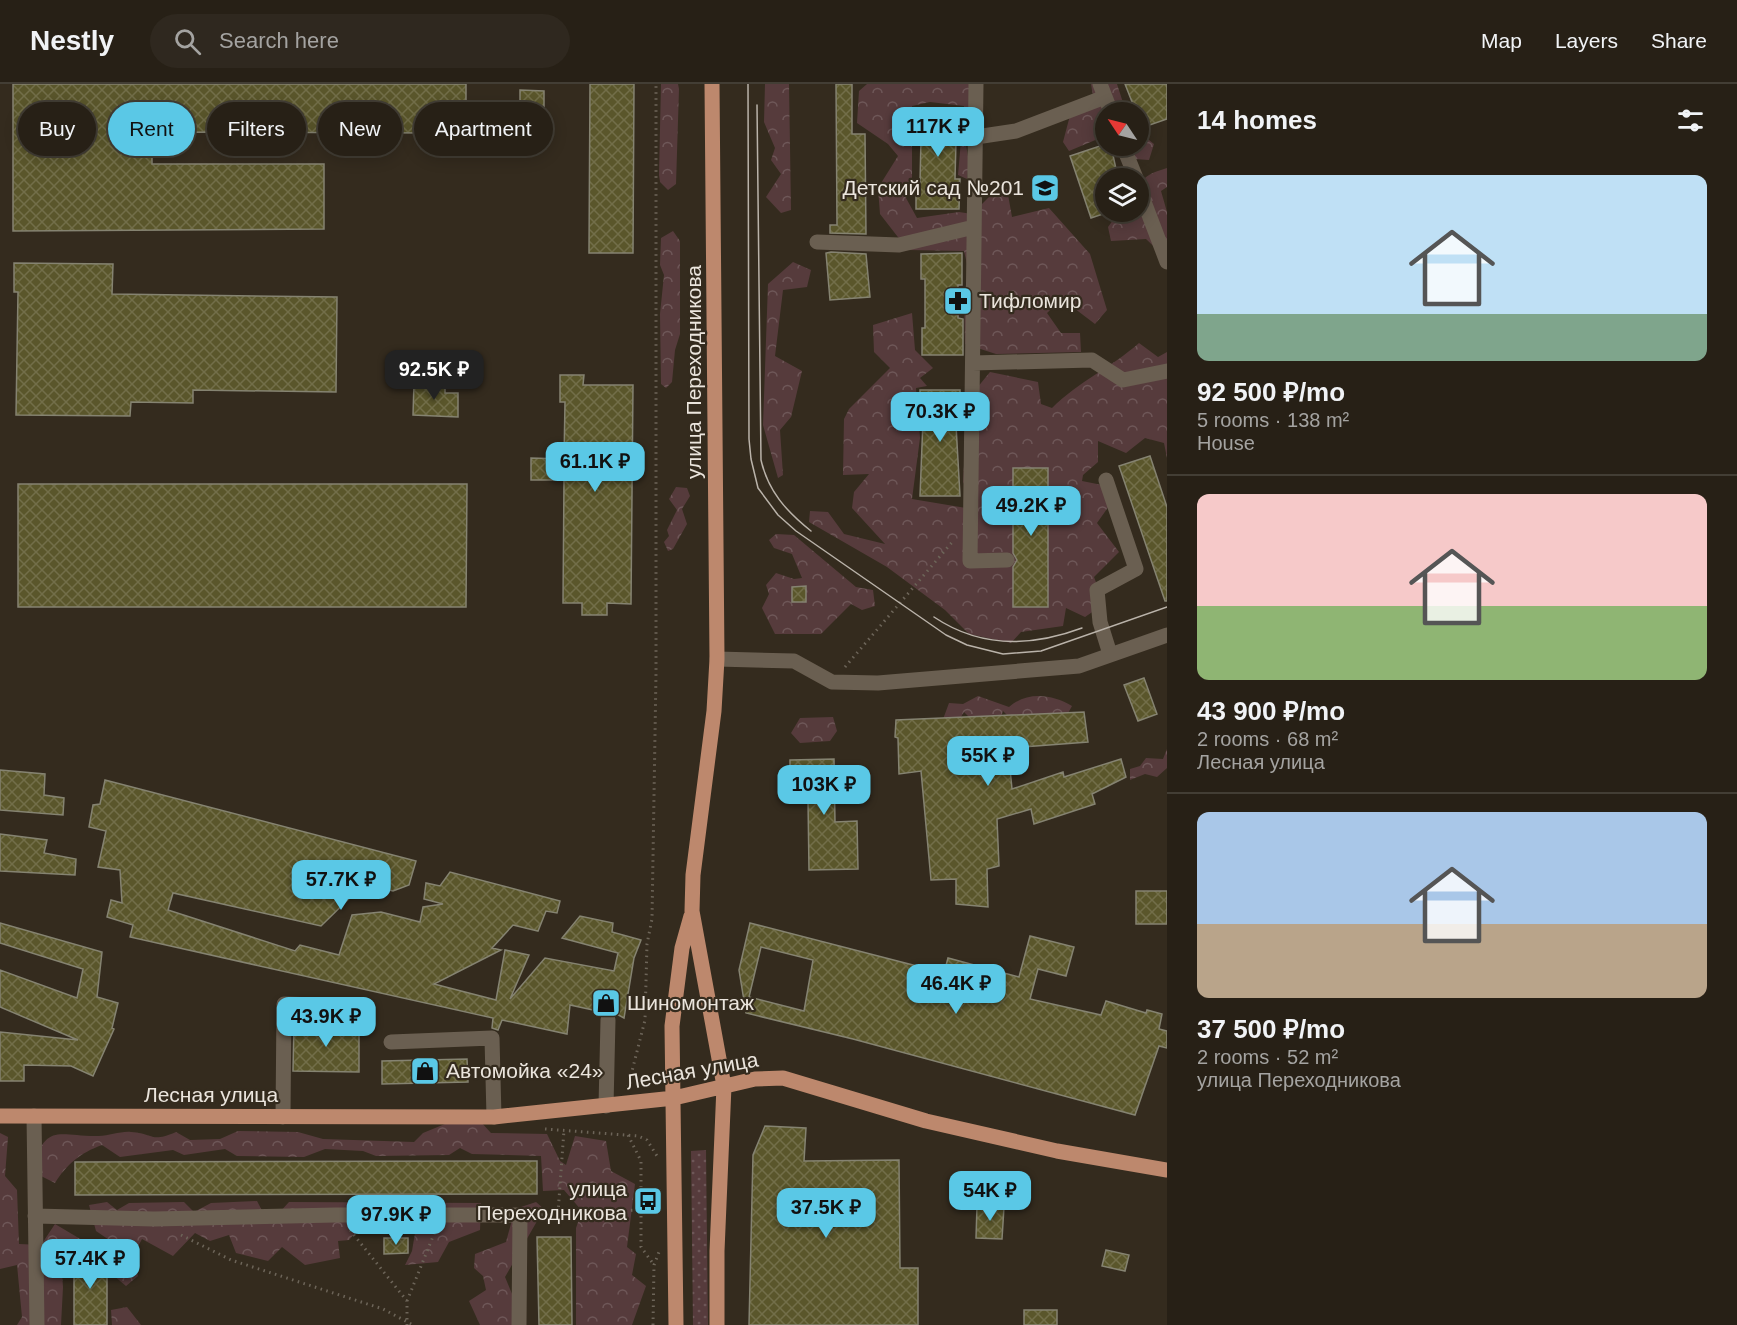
<!DOCTYPE html>
<meta charset="utf-8">
<style>
body{margin:0;font-family:Arial,sans-serif;background:#2f281f;color:#f1f3f6;height:100vh;display:flex;flex-direction:column;font-size:22px;white-space:nowrap}
*{box-sizing:border-box;margin:0}
p{font-size:20px;color:#a4a3a1}
.icon{flex:none;width:33px;height:33px;fill:none;stroke:currentColor;stroke-width:2;stroke-linecap:round;stroke-linejoin:round}
.map{position:relative;flex:1;overflow:hidden}
.drawer{display:flex;flex-direction:column;background:#272016;width:570px}
.drawer>*{flex:none}
.banner{position:absolute;left:18px;top:18px;width:570px;height:54px;display:flex;gap:12px}
.needle{width:39px;rotate:305deg}
.buttons{position:absolute;left:1095px;top:18px;display:grid;gap:12px}
.buttons a{display:grid;place-items:center;width:54px;height:54px;border-radius:50%;background:#272016;box-shadow:0 3px 15px #0003,0 0 0 2px #433e35;font-size:30px}
.price{position:absolute;translate:-50% -51px;padding:0 14px;border-radius:12px;background:#5ac8e6;color:#111;font-size:20px;line-height:39px;filter:drop-shadow(0 2px 3px #0008)}
.price::after{content:'';position:absolute;left:50%;top:36px;width:18px;height:14px;margin-left:-9px;background:inherit;clip-path:polygon(0 0,100% 0,50% 100%)}
.price.selected{background:#222;color:#fff}
ul{padding:0;list-style:none}
li{display:grid;align-content:center;gap:12px;height:318px;padding:0 30px}
li+li{border-top:2px solid #433e35}
li span{display:grid;place-items:center;height:186px;border-radius:12px;color:#555}
li>.icon{margin-inline-start:auto}
span .icon{width:108px;height:108px;fill:#fffc;stroke-width:1}
li b{font-size:26px}
h2{display:flex;justify-content:space-between;align-items:center;height:72px;padding:0 30px;font-size:26px}
.pill{padding:0 21px;border-radius:27px;background:#272016;box-shadow:0 3px 15px #0003,0 0 0 2px #433e35;font-size:21px;line-height:54px}
.pill.selected{background:#5ac8e6;color:#111}
header{display:flex;align-items:center;gap:36px;box-sizing:border-box;height:84px;padding:0 30px;background:#272016;border-bottom:2px solid #433e35}
header strong{font-size:28px}
nav{display:flex;gap:33px;margin-inline-start:auto;font-size:21px}
.search{width:420px;height:54px;background:#2f281f;display:flex;align-items:center;gap:15px;box-sizing:border-box;padding:0 21px;border-radius:33px;color:#a4a3a1;font-size:22px}
main{display:flex;flex:1;min-height:0}
.map>svg:first-child{display:block}
</style>
<header>
<strong>Nestly</strong>
<div class="search"><svg class="icon" aria-label="search" viewBox="0 0 24 24"><circle cx="10" cy="10" r="6"/><path d="M15 15l6 6"/></svg>Search here</div>
<nav><a>Map</a><a>Layers</a><a>Share</a></nav>
</header>
<main>
<div class="map">
<svg width="1167" height="1241" viewBox="0 0 1167 1241">
<defs>
<pattern id="grass-dots" width="8" height="8" patternUnits="userSpaceOnUse" patternTransform="scale(1.5)"><rect width="8" height="8" fill="#563b3c"/><path d="M2 2h.1M6 6h.1" fill="none" stroke="#6e5758" stroke-width="1.8" stroke-linecap="round"/></pattern>
<pattern id="forest-crowns" width="20" height="18" patternUnits="userSpaceOnUse" patternTransform="scale(1.5)"><rect width="20" height="18" fill="#563b3c"/><path d="M2 6a3 3 0 1 1 6 0M12 15a3 3 0 1 1 6 0" fill="none" stroke="#6e5758"/></pattern>
<pattern id="building-cross-hatch" width="8" height="8" patternUnits="userSpaceOnUse" patternTransform="scale(1.5)"><rect width="8" height="8" fill="#5a562b"/><path d="M0 0l8 8M0 8l8-8" fill="none" stroke="#726e49"/></pattern>
</defs>
<rect width="100%" height="100%" fill="#342b1e"/>
<!-- grass -->
<path fill="url(#grass-dots)" d="M 706,1066 L 708,1241 L 693,1241 L 691,1067 Z"/>
<!-- forest -->
<path fill="url(#forest-crowns)" d="M 661,0 L 678,0 L 679,5 L 676,100 L 668,106 L 660,98 L 659,91 Z
M 765,0 L 789,0 L 791,126 L 781,129 L 766,113 L 781,90 L 771,76 L 775,64 L 764,38 Z
M 867,0 L 969,0 L 974,42 L 966,61 L 969,78 L 967,95 L 958,91 L 964,22 L 930,18 L 912,22 L 912,95 L 906,114 L 917,134 L 959,128 L 972,130 L 993,109 L 1007,105 L 1012,133 L 1049,124 L 1090,170 L 1107,226 L 1095,240 L 1062,215 L 1047,229 L 1061,249 L 1080,249 L 1081,268 L 996,270 L 965,260 L 964,210 L 969,188 L 964,167 L 908,166 L 880,130 L 878,104 L 898,72 L 888,60 L 857,39 L 859,7 Z
M 1091,0 L 1117,0 L 1126,28 L 1106,28 L 1105,52 L 1069,67 L 1063,58 L 1073,20 L 1093,12 Z
M 1139,48 L 1154,60 L 1149,76 L 1120,74 L 1113,62 L 1138,62 Z
M 1167,84 L 1167,103 L 1161,107 L 1167,128 L 1167,175 L 1146,155 L 1111,157 L 1108,143 L 1119,128 L 1138,128 C 1139,98 1137,93 1167,84 Z
M 673,147 L 680,157 L 680,250 L 675,266 L 672,298 L 666,304 L 661,300 L 660,230 L 664,191 L 660,181 L 661,154 Z
M 793,178 L 811,186 L 807,203 L 783,206 L 775,272 L 802,287 L 791,333 L 780,346 L 783,391 L 778,394 L 763,341 L 768,200 Z
M 912,229 L 915,266 L 933,284 L 920,294 L 927,302 L 916,304 L 920,354 L 912,415 L 966,424 L 973,415 L 963,398 L 968,315 L 990,288 L 1038,298 L 1041,320 L 1052,324 C 1078,298 1112,283 1139,259 L 1158,273 L 1167,268 L 1167,374 L 1164,359 L 1145,354 L 1126,369 L 1098,357 L 1098,378 L 1083,391 L 1082,397 L 1102,401 L 1109,422 L 1097,439 L 1119,468 L 1094,493 L 1104,520 L 1085,533 L 1066,524 L 1063,542 L 1021,548 L 1011,559 L 969,550 L 945,526 L 887,483 L 809,438 L 810,427 L 828,428 L 844,450 L 885,460 L 852,424 L 854,408 L 869,390 L 843,391 L 844,335 L 849,325 L 890,284 L 874,268 L 873,241 Z
M 676,403 L 687,404 L 690,412 L 682,425 L 687,440 L 673,465 L 668,467 L 664,458 L 669,452 L 667,446 L 677,426 L 669,415 Z
M 776,450 L 794,451 L 856,503 L 873,506 L 875,522 L 862,526 L 851,520 L 821,550 L 775,550 L 762,524 L 769,510 L 766,501 L 776,489 L 794,495 L 802,494 L 792,470 L 774,464 L 769,456 Z
M 978,612 L 1009,623 C 1027,607 1052,610 1072,622 L 1062,640 L 1018,642 L 1003,627 L 999,639 L 974,638 L 964,628 L 956,641 L 942,638 L 949,619 L 963,620 Z
M 833,633 L 837,647 L 830,657 L 800,659 L 791,649 L 800,634 Z
M 1167,665 L 1167,684 L 1157,693 L 1145,690 L 1130,696 L 1130,685 L 1140,682 L 1146,674 L 1163,675 Z
M 457,1035 L 480,1037 L 491,1049 L 547,1050 L 560,1077 L 566,1081 L 575,1052 L 606,1057 L 611,1087 L 635,1100 L 627,1163 L 636,1170 L 632,1191 L 646,1202 L 632,1241 L 576,1241 L 576,1144 L 582,1127 L 564,1106 L 543,1107 L 541,1072 L 472,1070 L 460,1064 L 449,1071 L 376,1072 L 363,1067 L 325,1065 L 304,1073 L 237,1072 L 225,1065 L 184,1071 L 173,1066 L 120,1073 L 102,1061 C 80,1069 67,1080 55,1099 L 31,1087 C 47,1037 57,1053 99,1052 C 109,1052 121,1047 131,1048 C 156,1050 150,1059 176,1048 L 190,1056 L 220,1055 L 238,1047 L 298,1048 L 323,1055 L 414,1058 L 423,1049 Z
M 0,1049 L 8,1053 L 5,1092 L 17,1106 L 19,1160 L 41,1161 L 55,1140 L 82,1156 L 61,1176 L 63,1203 L 61,1241 L 17,1241 L 22,1233 L 17,1181 L 0,1185 Z
M 257,1117 L 269,1140 L 289,1118 L 481,1119 L 480,1146 L 449,1158 L 438,1178 L 405,1181 L 412,1167 L 416,1143 L 394,1138 L 366,1137 L 349,1156 L 338,1157 L 340,1174 L 305,1181 L 282,1163 L 268,1177 L 236,1169 L 229,1151 L 210,1157 L 195,1149 L 173,1172 L 142,1155 L 133,1172 L 138,1192 L 126,1202 L 113,1191 L 124,1166 L 96,1147 L 89,1121 L 107,1118 L 117,1126 L 129,1119 L 184,1118 L 194,1128 L 211,1119 Z
M 536,1118 L 544,1125 L 505,1193 L 515,1217 L 513,1241 L 480,1241 L 469,1217 L 486,1206 L 483,1192 L 474,1184 L 475,1170 L 506,1158 L 515,1125 Z
M 127,1223 L 141,1241 L 112,1241 L 111,1226 Z"/>
<!-- building -->
<path fill="url(#building-cross-hatch)" stroke="#858371" stroke-width="1.5" fill-rule="evenodd" d="M 13,0 L 466,0 L 466,57 L 434,57 L 434,49 L 152,48 L 152,80 L 324,80 L 324,145 L 13,147 Z
M 590,0 L 634,0 L 633,169 L 589,169 Z
M 836,0 L 852,0 L 852,50 L 865,50 L 866,150 L 830,149 L 830,141 L 837,141 Z
M 1125,0 L 1167,0 L 1167,35 L 1141,44 L 1138,28 L 1136,28 Z
M 520,6 L 544,7 L 544,41 L 520,41 Z
M 917,24 L 960,24 L 960,57 L 956,57 L 955,95 L 960,95 L 959,125 L 916,125 L 916,99 L 920,99 L 921,54 L 917,54 Z
M 1100,62 L 1111,62 L 1118,94 L 1106,94 L 1106,129 L 1091,134 L 1070,72 Z
M 831,168 L 866,170 L 870,213 L 830,216 L 826,169 Z
M 962,169 L 962,201 L 958,201 L 958,234 L 963,235 L 963,271 L 922,271 L 922,244 L 925,244 L 925,195 L 921,195 L 921,170 Z
M 14,179 L 113,180 L 112,210 L 337,213 L 336,308 L 193,306 L 193,319 L 131,318 L 130,332 L 16,331 L 18,208 L 14,208 Z
M 560,291 L 584,291 L 583,301 L 633,301 L 631,520 L 607,519 L 607,531 L 582,531 L 582,519 L 563,519 L 564,396 L 531,396 L 531,374 L 564,375 L 565,318 L 560,318 Z
M 414,299 L 445,300 L 445,309 L 458,309 L 458,333 L 413,331 Z
M 920,306 L 960,306 L 960,341 L 956,341 L 960,412 L 920,412 L 923,336 L 920,336 Z
M 1150,372 L 1167,423 L 1167,517 L 1165,517 L 1119,382 Z
M 1013,384 L 1048,384 L 1048,523 L 1013,523 L 1013,483 L 1017,476 L 1013,469 Z
M 18,400 L 467,400 L 466,523 L 18,523 Z
M 806,502 L 806,518 L 792,518 L 792,503 Z
M 1144,594 L 1157,630 L 1138,637 L 1124,601 Z
M 1084,628 L 1088,658 L 1008,664 L 1012,705 L 1063,688 L 1064,693 L 1121,675 L 1126,693 L 1092,710 L 1095,720 L 1034,740 L 1031,725 L 997,735 L 999,782 L 987,785 L 988,823 L 956,820 L 956,795 L 931,796 L 921,687 L 899,690 L 898,654 L 895,653 L 896,636 Z
M 834,675 L 835,738 L 857,737 L 858,785 L 809,786 L 808,717 L 790,717 L 790,676 Z
M 0,686 L 45,690 L 44,711 L 64,714 L 63,731 L 0,726 Z
M 105,696 L 416,777 L 409,801 L 393,807 L 364,800 L 321,842 L 173,809 L 168,826 L 295,867 L 300,861 L 339,871 L 352,831 L 381,828 L 420,838 L 423,823 L 443,820 L 424,815 L 426,799 L 440,802 L 450,788 L 560,817 L 557,829 L 546,827 L 538,847 L 513,841 L 492,864 L 501,866 L 434,900 L 496,916 L 505,866 L 529,871 L 510,915 L 545,874 L 614,887 L 618,869 L 562,854 L 580,832 L 613,839 L 612,848 L 641,856 L 634,874 L 624,934 L 609,926 L 602,928 L 570,921 L 567,950 L 502,936 L 498,946 L 492,944 L 493,934 L 130,853 L 133,841 L 107,833 L 111,816 L 122,819 L 120,786 L 98,783 L 106,747 L 89,743 L 93,721 L 100,720 Z
M 0,750 L 47,756 L 44,769 L 76,775 L 75,791 L 0,787 Z
M 1136,807 L 1167,807 L 1167,840 L 1136,840 Z
M 0,839 L 102,868 L 97,913 L 118,919 L 112,944 L 114,945 L 93,992 L 71,982 L 24,981 L 24,997 L 0,997 L 0,948 L 78,956 L 0,923 L 0,886 L 77,914 L 83,885 L 0,859 Z
M 750,839 L 944,889 L 948,874 L 1019,893 L 1030,852 L 1074,863 L 1066,892 L 1038,885 L 1030,915 L 1101,931 L 1106,917 L 1146,929 L 1147,926 L 1162,930 L 1159,945 L 1167,947 L 1167,964 L 1159,962 L 1135,1031 L 853,955 L 746,929 L 739,886 ZM 761,863 L 813,876 L 804,927 L 749,913 Z
M 294,940 L 359,941 L 359,988 L 293,987 Z
M 467,975 L 468,998 L 382,1000 L 382,977 Z
M 765,1042 L 806,1044 L 804,1077 L 899,1076 L 900,1184 L 918,1184 L 918,1241 L 749,1241 L 753,1071 Z
M 537,1077 L 537,1110 L 75,1111 L 75,1078 Z
M 977,1122 L 1004,1123 L 1002,1155 L 976,1154 Z
M 537,1153 L 571,1153 L 572,1241 L 539,1241 Z
M 384,1154 L 408,1154 L 408,1169 L 384,1170 Z
M 1106,1166 L 1129,1171 L 1125,1187 L 1102,1182 Z
M 74,1170 L 107,1170 L 107,1241 L 74,1241 Z
M 1024,1226 L 1057,1226 L 1057,1241 L 1024,1241 Z"/>
<g fill="none" stroke-linecap="round" stroke-linejoin="round">
<!-- path -->
<path stroke="#6d6559" stroke-width="3" stroke-dasharray="1.5 4.5" stroke-linecap="butt" d="M 845,583 L 954,456
M 628,1003 L 645,936 L 647,860 L 652,835 L 656,589 L 656,0
M 545,1045 L 638,1052 L 647,1056 L 657,1072
M 628,1051 L 641,1077 L 641,1163 L 654,1181
M 558,1129 L 564,1046
M 535,1131 L 659,1125
M 350,1146 L 407,1217 L 407,1241
M 181,1151 L 231,1176 L 383,1225 L 413,1241
M 407,1217 L 436,1145
M 653,1241 L 654,1181 L 659,1168"/>
<!-- minor -->
<path stroke="#6a5f51" stroke-width="15" d="M 976,0 L 970,477 L 1007,476
M 1100,0 L 1111,28
M 976,53 L 1016,47 L 1105,13
M 1123,62 L 1136,94
M 1138,102 L 1167,178
M 817,158 L 899,161 L 974,143
M 973,279 L 1092,276 L 1123,296 L 1167,287
M 1106,396 L 1136,485 L 1097,506 L 1100,538 L 1110,570
M 717,575 L 794,577 L 832,598 L 878,599 L 1079,582 L 1167,551
M 391,958 L 492,954 L 494,1033
M 606,1022 L 608,936
M 34,1032 L 37,1241
M 283,1033 L 284,920 L 353,922
M 35,1132 L 154,1135 L 336,1131 L 520,1131 L 519,1241"/>
<!-- major -->
<path stroke="#bd886d" stroke-width="15" d="M 712,0 L 717,575 L 714,627 L 693,791 L 692,827 L 724,1002 L 717,1167 L 717,1241
M 0,1032 L 494,1033 L 674,1014 L 755,995 L 783,994 L 926,1037 L 1057,1067 L 1167,1086
M 676,1241 L 672,942 L 682,864 L 691,832"/>
<!-- tram -->
<path stroke="#bab3aa" stroke-width="1.5" d="M 748,0 L 749,355 L 751,375 L 758,404 L 778,431 L 796,447 L 946,551 L 967,561 L 1003,570 L 1041,567 L 1167,523
M 757,21 L 761,376 C 768,407 786,427 811,447
M 934,533 C 980,564 1031,563 1082,544"/>
</g>
<!-- icons -->
<defs>
<g id="school-square" transform="scale(1.5)"><rect x="-9" y="-9" width="18" height="18" rx="4" fill="#5ac8e6" stroke="#342b1e"/><path d="M0-5L7-2L0 1L-7-2ZM-4 1L0 2.5L4 1V4Q0 6-4 4Z" fill="#111"/></g>
<g id="pharmacy-square" transform="scale(1.5)"><rect x="-9" y="-9" width="18" height="18" rx="4" fill="#5ac8e6" stroke="#342b1e"/><path d="M-2-6h4v4h4v4h-4v4h-4v-4h-4v-4h4Z" fill="#111"/></g>
<g id="shop-square" transform="scale(1.5)"><rect x="-9" y="-9" width="18" height="18" rx="4" fill="#5ac8e6" stroke="#342b1e"/><path d="M-5-2.5h2.3a2.7 3.5 0 0 1 5.4 0H5L5.5 6h-11ZM-1.5-2.5h3a1.5 2.3 0 0 0-3 0Z" fill="#111"/></g>
<g id="bus-square" transform="scale(1.5)"><rect x="-9" y="-9" width="18" height="18" rx="4" fill="#5ac8e6" stroke="#342b1e"/><path d="M-5-6H5V4H4V6H2V4H-2V6H-4V4H-5ZM-3.5-4V0h7V-4ZM-3.5 1.2v1.5H-2V1.2ZM2 1.2v1.5H3.5V1.2Z" fill="#111"/></g>
</defs>
<g fill-rule="evenodd">
<use href="#school-square" x="1045" y="104"/>
<use href="#pharmacy-square" x="958" y="217"/>
<use href="#shop-square" x="606" y="919"/>
<use href="#shop-square" x="425" y="987"/>
<use href="#bus-square" x="648" y="1117"/>
</g>
<g text-anchor="middle" stroke-width="4.5" stroke-linejoin="round" paint-order="stroke">
<!-- poi labels -->
<g font-size="21" fill="#ebe5dd" stroke="#342b1e" text-anchor="start">
<text x="1024" y="111" text-anchor="end">Детский сад №201</text>
<text x="979" y="224">Тифломир</text>
<text x="627" y="926">Шиномонтаж</text>
<text x="446" y="994">Автомойка «24»</text>
<text x="627" y="1112" text-anchor="end">улица<tspan x="627" dy="24">Переходникова</tspan></text>
</g>
<!-- street labels -->
<g font-size="21" fill="#ebe5dd" stroke="#342b1e">
<text transform="translate(694 288) rotate(-90)" y="7">улица Переходникова</text>
<text transform="translate(692 987) rotate(-10)" y="7">Лесная улица</text>
<text x="211" y="1018">Лесная улица</text>
</g>
</g>
</svg>
<div class="buttons">
<a><svg class="needle" viewBox="-14 -14 28 28"><path d="M0-13l5 13h-10z" fill="#e53935"/><path d="M0 13l5-13h-10z" fill="#a4a3a1"/></svg></a>
<a><svg class="icon" aria-label="layers" viewBox="0 0 24 24"><path d="M12 4l9 5-9 5-9-5zM3 14l9 5 9-5"/></svg></a>
</div>
<b class="price" style="left:938px;top:74px">117K ₽</b>
<b class="price selected" style="left:434px;top:317px">92.5K ₽</b>
<b class="price" style="left:940px;top:359px">70.3K ₽</b>
<b class="price" style="left:595px;top:409px">61.1K ₽</b>
<b class="price" style="left:1031px;top:453px">49.2K ₽</b>
<b class="price" style="left:988px;top:703px">55K ₽</b>
<b class="price" style="left:824px;top:732px">103K ₽</b>
<b class="price" style="left:341px;top:827px">57.7K ₽</b>
<b class="price" style="left:956px;top:931px">46.4K ₽</b>
<b class="price" style="left:326px;top:964px">43.9K ₽</b>
<b class="price" style="left:990px;top:1138px">54K ₽</b>
<b class="price" style="left:826px;top:1155px">37.5K ₽</b>
<b class="price" style="left:396px;top:1162px">97.9K ₽</b>
<b class="price" style="left:90px;top:1206px">57.4K ₽</b>
<div class="banner">
<a class="pill">Buy</a>
<a class="pill selected">Rent</a>
<a class="pill">Filters</a>
<a class="pill">New</a>
<a class="pill">Apartment</a>
</div>
</div>
<section class="drawer">
<h2>14 homes<svg class="icon" aria-label="filters" viewBox="0 0 24 24"><path d="M4 7h16M4 17h16"/><circle cx="9" cy="7" r="2"/><circle cx="15" cy="17" r="2"/></svg></h2>
<ul>
<li><span style="background:linear-gradient(#bfe0f5 75%,#7fa58c 0)"><svg class="icon" aria-label="home" viewBox="0 0 24 24"><path d="M3 11l9-7 9 7M6 9v11h12V9"/></svg></span><div><b>92 500 ₽/mo</b><p>5 rooms · 138 m²</p><p>House</p></div></li>
<li><span style="background:linear-gradient(#f6c9c9 60%,#8fb573 0)"><svg class="icon" aria-label="home" viewBox="0 0 24 24"><path d="M3 11l9-7 9 7M6 9v11h12V9"/></svg></span><div><b>43 900 ₽/mo</b><p>2 rooms · 68 m²</p><p>Лесная улица</p></div></li>
<li><span style="background:linear-gradient(#a9c7e8 60%,#b9a48a 0)"><svg class="icon" aria-label="home" viewBox="0 0 24 24"><path d="M3 11l9-7 9 7M6 9v11h12V9"/></svg></span><div><b>37 500 ₽/mo</b><p>2 rooms · 52 m²</p><p>улица Переходникова</p></div></li>
</ul>
</section>
</main>
